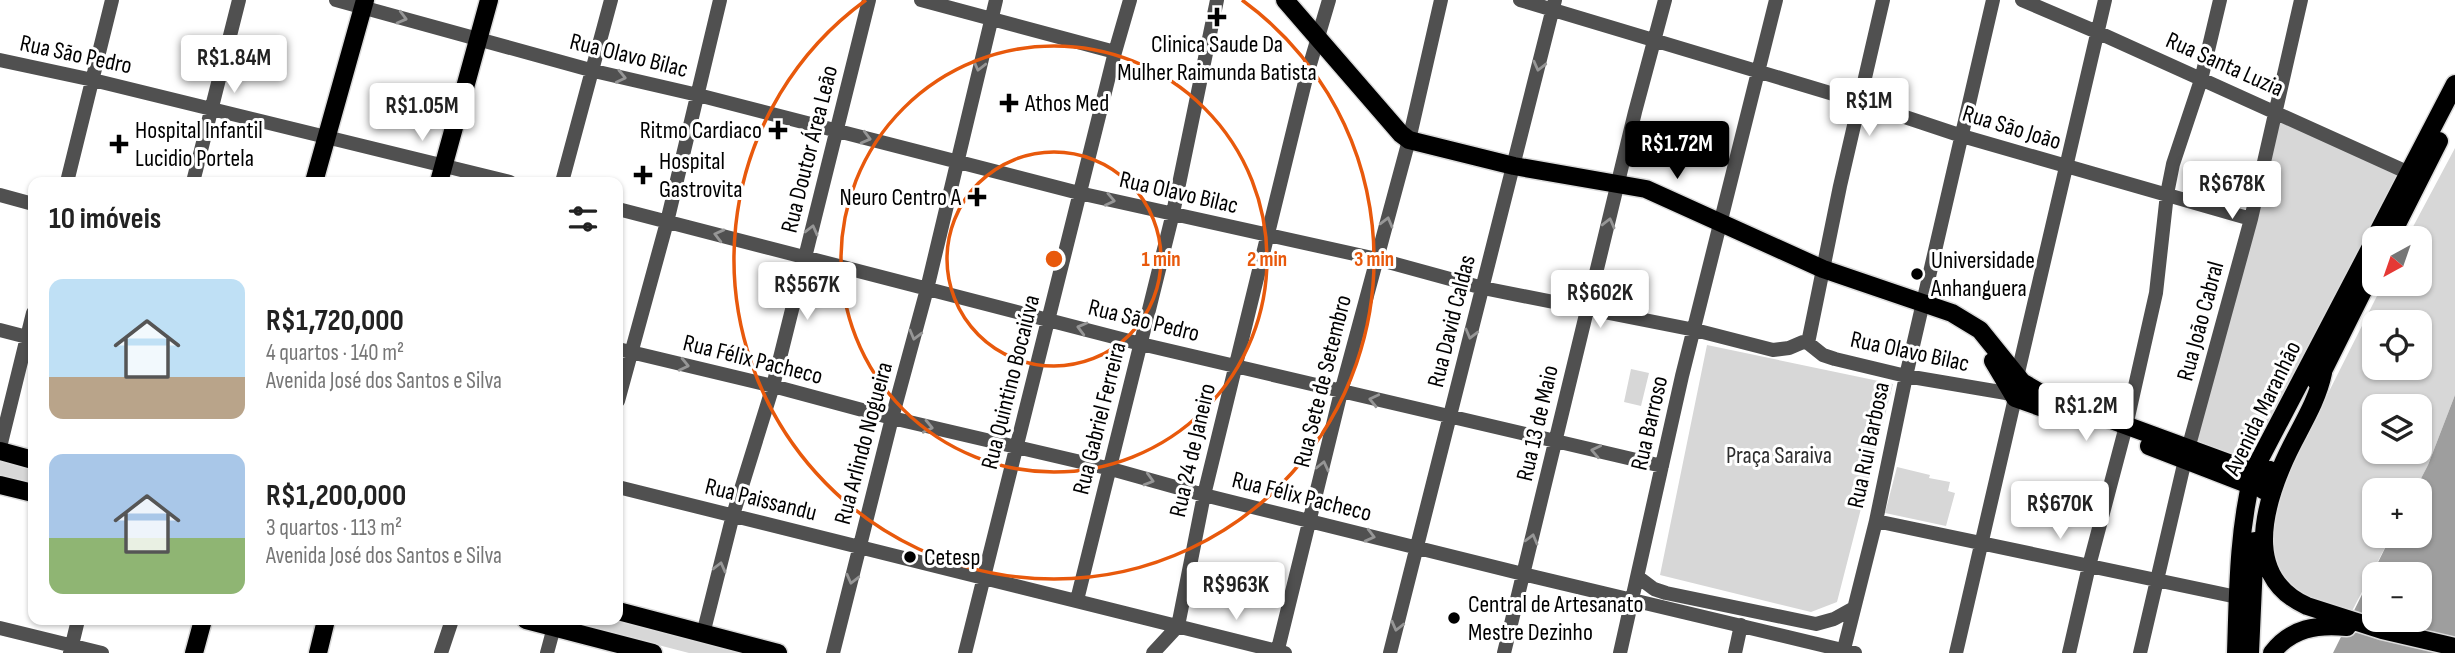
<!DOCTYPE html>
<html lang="pt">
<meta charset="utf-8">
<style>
body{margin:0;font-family:"Sofia Sans Condensed",sans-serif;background:#f6f6f6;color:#222;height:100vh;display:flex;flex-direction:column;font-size:26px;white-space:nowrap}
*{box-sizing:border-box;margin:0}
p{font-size:23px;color:#767676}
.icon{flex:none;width:38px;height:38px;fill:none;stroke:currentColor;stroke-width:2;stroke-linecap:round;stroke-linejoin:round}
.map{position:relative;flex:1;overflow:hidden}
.side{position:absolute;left:28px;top:177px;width:595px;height:448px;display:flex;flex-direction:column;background:#fff;border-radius:14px;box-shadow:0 2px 5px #0004}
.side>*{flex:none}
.needle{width:46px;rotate:220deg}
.buttons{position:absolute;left:2362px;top:226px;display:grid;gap:14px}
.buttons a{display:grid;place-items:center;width:70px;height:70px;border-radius:14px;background:#fff;box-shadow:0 2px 5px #0004;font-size:35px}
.price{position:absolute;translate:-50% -60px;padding:0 16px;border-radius:7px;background:#fff;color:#222;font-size:23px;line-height:46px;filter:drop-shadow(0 2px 4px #0008)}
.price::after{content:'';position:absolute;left:50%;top:42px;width:21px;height:16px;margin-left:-10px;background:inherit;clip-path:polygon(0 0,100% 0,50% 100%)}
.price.on{background:#000;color:#fff}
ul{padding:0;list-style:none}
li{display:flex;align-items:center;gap:21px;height:175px;padding:0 21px}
li span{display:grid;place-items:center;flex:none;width:196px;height:140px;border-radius:14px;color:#555}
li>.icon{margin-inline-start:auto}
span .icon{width:84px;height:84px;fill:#fffc;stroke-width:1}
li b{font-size:30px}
h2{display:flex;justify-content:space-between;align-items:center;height:84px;padding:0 21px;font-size:30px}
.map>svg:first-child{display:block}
</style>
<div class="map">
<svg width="2455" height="653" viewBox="0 0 2455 653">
<rect width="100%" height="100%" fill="#fff"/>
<!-- green -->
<path fill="#d7d7d7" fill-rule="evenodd" d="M 2280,121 L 2402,176 L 2253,466 L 2195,444 Z
M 2455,148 L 2455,395 L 2428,465 L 2415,490 L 2375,490 L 2375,536 L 2391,536 L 2352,611 C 2336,606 2314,602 2299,594 C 2260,571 2272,519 2283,483 L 2383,284 L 2420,284 L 2420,238 L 2407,238 ZM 2375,322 L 2420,322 L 2420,368 L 2375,368 ZM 2375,406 L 2420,406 L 2420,452 L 2375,452 Z
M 1707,345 L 1893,384 L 1837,602 L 1811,612 L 1660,575 Z
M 1631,369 L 1649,373 L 1641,406 L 1624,402 Z
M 0,460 L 33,469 L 33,486 L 0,477 Z
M 1897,467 L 1930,475 L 1929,478 L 1950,482 L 1948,491 L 1955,493 L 1946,526 L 1885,513 Z
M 562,620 L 618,620 L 761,653 L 689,653 Z"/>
<!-- water -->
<path fill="#9e9e9e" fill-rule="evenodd" d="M 2455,395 L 2455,653 L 2333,653 L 2391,536 L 2420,536 L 2420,490 L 2415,490 L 2428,465 ZM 2375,574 L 2420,574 L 2420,620 L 2375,620 Z"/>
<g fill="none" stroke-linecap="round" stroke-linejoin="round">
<!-- major casing -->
<g stroke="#dbdbdb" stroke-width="21">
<path id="major" d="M 1285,0 L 1401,134 L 1409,140 L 1514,166 L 1646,189 L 1823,269 L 1952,313 L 1980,330 L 2022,382 L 2046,396 L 2253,472 L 2263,490
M 314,182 L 365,0
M 439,182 L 489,0
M 2375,238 L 2455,84
M 2390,238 L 2439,141
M 1993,361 L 2015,398 L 2057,413
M 2323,373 C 2316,407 2295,434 2282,466 C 2261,516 2247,579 2307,606 L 2382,630 L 2455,647
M 2317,383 L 2375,267
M 2149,446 L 2250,485 L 2270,470
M 0,451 L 33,460
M 0,485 L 33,493
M 618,611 L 778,653
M 526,620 L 653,653
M 194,653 L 203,620
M 318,653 L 326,620
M 2236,653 C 2238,592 2238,532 2253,472 L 2375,239
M 2250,653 L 2255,541
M 2272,653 C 2291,628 2317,624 2347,627"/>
</g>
<!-- minor -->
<path stroke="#505050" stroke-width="14" d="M 336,0 L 594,71 L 698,95 L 1079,193 L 1377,259 L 1483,288 L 1695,330 L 1773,350 L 1789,348 L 1803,342 L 1808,343 L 1823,355 L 1835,359 L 1906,376 L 2012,394
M 921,0 L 1115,52
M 1520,0 L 1860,102 L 1962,136 L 2251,219
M 2022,0 L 2097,32 L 2409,173
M 0,60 L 93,80 L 510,182
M 67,182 L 112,0
M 193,182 L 239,0
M 562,182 L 611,0
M 0,195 L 33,204
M 618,209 L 1141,344 L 1662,466
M 0,330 L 27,337
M 1808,343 L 1840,186 L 1883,0
M 618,349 L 773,386 L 892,418 L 1111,469 L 1204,495 L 1523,574 L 1855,653
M 2017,377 L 2105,0
M 618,401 L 667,222 L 720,0
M 0,447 L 33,313
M 618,487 L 1285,653
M 1876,521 L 2237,597
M 1638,577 L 1654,589 L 1666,593 L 1816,624 L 1834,619 L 1852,609
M 1077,600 L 1173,213 L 1217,0
M 0,628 L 102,653
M 703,634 L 733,515 L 773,386 L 869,0
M 70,653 L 78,620
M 441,653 L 452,620
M 547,653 L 554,627
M 833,653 L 892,418 L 927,289 L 996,0
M 965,653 L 1115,52 L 1130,0
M 1153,653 L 1178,626 L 1204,495 L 1306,78 L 1329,0
M 1277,653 L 1341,392 L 1409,140 L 1441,0
M 1390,653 L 1555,0
M 1504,653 L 1635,112 L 1665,0
M 1620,653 L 1682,376 L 1776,0
M 1735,653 L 1741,625
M 1843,653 L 1876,521 L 1906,376 L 1993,0
M 1956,653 L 2015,398
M 2069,653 L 2089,566 L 2126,426 L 2156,293 L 2167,194 L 2173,164 L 2201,80 L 2220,0
M 2140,653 L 2185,460 L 2251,219 L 2301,0"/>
<!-- major -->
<use href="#major" stroke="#000" stroke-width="18"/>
</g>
<!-- one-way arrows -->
<defs><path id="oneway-chevron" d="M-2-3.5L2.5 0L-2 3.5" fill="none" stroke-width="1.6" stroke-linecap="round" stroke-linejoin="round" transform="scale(1.75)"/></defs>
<g stroke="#969696">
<use href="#oneway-chevron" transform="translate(402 18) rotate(15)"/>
<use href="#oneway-chevron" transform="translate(979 66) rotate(104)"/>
<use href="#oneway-chevron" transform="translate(1539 66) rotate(104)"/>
<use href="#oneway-chevron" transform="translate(621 77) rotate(13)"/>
<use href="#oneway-chevron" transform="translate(866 138) rotate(15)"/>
<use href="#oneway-chevron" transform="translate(1110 200) rotate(12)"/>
<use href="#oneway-chevron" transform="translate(1387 222) rotate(-75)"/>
<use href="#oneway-chevron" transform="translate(1609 223) rotate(-76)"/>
<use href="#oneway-chevron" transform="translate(812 230) rotate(-76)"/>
<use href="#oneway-chevron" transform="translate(719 235) rotate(-166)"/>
<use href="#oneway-chevron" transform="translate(1082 328) rotate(-165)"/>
<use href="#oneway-chevron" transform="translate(1471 334) rotate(105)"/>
<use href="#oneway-chevron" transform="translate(915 335) rotate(105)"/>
<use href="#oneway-chevron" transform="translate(684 365) rotate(13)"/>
<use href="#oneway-chevron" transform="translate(1374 400) rotate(-167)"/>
<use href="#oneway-chevron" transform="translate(928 427) rotate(13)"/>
<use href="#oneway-chevron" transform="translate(1596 451) rotate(-168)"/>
<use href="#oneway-chevron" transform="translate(1323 466) rotate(-77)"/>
<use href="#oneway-chevron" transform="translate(1149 480) rotate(16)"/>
<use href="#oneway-chevron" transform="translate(1370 536) rotate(14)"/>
<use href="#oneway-chevron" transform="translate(1532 539) rotate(-75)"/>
<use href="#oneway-chevron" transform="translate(720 567) rotate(-76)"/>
<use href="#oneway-chevron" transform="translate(852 579) rotate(104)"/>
<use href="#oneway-chevron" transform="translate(1397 626) rotate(104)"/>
</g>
<!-- distance rings -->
<g fill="none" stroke="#e8590c" stroke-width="3.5">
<circle cx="1054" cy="259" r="107"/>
<circle cx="1054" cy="259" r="213"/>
<path d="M1242 0A320 320 0 1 1 866 0"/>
</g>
<!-- markers -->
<g fill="#000" stroke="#fff" stroke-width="2.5">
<path d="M1213.5 6.5h7v7h7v7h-7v7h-7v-7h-7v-7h7z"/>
<path d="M1005.5 92.5h7v7h7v7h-7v7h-7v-7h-7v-7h7z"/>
<path d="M774.5 119.5h7v7h7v7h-7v7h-7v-7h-7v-7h7z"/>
<path d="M115.5 133.5h7v7h7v7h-7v7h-7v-7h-7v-7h7z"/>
<path d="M639.5 164.5h7v7h7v7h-7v7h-7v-7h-7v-7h7z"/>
<path d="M973.5 186.5h7v7h7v7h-7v7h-7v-7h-7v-7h7z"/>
<circle cx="1917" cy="274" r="7"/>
<circle cx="910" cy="557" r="7"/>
<circle cx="1454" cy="618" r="7"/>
</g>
<g text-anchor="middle" stroke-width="6" stroke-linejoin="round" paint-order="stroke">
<!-- poi labels -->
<g font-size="24" fill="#000" stroke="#fff" text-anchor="start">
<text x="1217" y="52" text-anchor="middle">Clinica Saude Da<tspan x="1217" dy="28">Mulher Raimunda Batista</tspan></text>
<text x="1025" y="111">Athos Med</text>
<text x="135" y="138">Hospital Infantil<tspan x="135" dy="28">Lucidio Portela</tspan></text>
<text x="762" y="138" text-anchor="end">Ritmo Cardiaco</text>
<text x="659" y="169">Hospital<tspan x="659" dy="28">Gastrovita</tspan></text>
<text x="961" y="205" text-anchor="end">Neuro Centro A</text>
<text x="1931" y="268">Universidade<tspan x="1931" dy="28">Anhanguera</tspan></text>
<text x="924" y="565">Cetesp</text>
<text x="1468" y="612">Central de Artesanato<tspan x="1468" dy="28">Mestre Dezinho</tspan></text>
</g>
<!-- street labels -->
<g font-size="24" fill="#000" stroke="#fff">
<text transform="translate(76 54) rotate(12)" y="8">Rua São Pedro</text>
<text transform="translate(629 55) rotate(14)" y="8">Rua Olavo Bilac</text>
<text transform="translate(2225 64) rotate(24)" y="8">Rua Santa Luzia</text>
<text transform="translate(2012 127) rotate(17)" y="8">Rua São João</text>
<text transform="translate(809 149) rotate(-76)" y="8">Rua Doutor Área Leão</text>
<text transform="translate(1179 192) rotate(13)" y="8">Rua Olavo Bilac</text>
<text transform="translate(1144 320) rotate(14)" y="8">Rua São Pedro</text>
<text transform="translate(1451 321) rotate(-76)" y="8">Rua David Caldas</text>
<text transform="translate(2200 321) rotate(-75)" y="8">Rua João Cabral</text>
<text transform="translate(1910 351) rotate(12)" y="8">Rua Olavo Bilac</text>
<text transform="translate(753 359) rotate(14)" y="8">Rua Félix Pacheco</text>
<text transform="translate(1322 381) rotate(-76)" y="8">Rua Sete de Setembro</text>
<text transform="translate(1010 382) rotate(-76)" y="8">Rua Quintino Bocaiúva</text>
<text transform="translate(2262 408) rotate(-64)" y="8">Avenida Maranhão</text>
<text transform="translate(1099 418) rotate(-76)" y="8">Rua Gabriel Ferreira</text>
<text transform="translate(1537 423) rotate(-77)" y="8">Rua 13 de Maio</text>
<text transform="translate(1649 423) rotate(-77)" y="8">Rua Barroso</text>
<text transform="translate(863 443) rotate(-75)" y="8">Rua Arlindo Nogueira</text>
<text transform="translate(1868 445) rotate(-78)" y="8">Rua Rui Barbosa</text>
<text transform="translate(1192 450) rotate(-77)" y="8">Rua 24 de Janeiro</text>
<text transform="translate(1302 496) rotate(14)" y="8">Rua Félix Pacheco</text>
<text transform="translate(761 499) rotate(14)" y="8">Rua Paissandu</text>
</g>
<!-- park labels -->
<g font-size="24" fill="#2e2e2e" stroke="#fff">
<text x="1779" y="463">Praça Saraiva</text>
</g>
</g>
<circle cx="1054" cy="259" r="10" fill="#e8590c" stroke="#fff" stroke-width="3.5"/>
<g font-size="21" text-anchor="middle" font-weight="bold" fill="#e8590c" stroke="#fff" stroke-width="6" stroke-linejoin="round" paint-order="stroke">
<text x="1161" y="266">1 min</text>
<text x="1267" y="266">2 min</text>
<text x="1374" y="266">3 min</text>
</g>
</svg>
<div class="buttons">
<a><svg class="needle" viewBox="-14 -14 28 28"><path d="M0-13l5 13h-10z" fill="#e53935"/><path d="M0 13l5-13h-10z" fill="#767676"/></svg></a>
<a><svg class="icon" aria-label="locate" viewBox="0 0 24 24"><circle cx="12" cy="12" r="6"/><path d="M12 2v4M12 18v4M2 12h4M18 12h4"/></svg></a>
<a><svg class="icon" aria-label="layers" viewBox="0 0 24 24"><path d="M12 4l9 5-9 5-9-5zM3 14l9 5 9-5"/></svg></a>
<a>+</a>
<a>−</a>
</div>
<b class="price" style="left:234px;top:95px">R$1.84M</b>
<b class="price" style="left:1869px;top:138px">R$1M</b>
<b class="price" style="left:422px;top:143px">R$1.05M</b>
<b class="price on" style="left:1677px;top:181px">R$1.72M</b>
<b class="price" style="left:2232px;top:221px">R$678K</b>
<b class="price" style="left:807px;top:322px">R$567K</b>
<b class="price" style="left:1600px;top:330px">R$602K</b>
<b class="price" style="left:2086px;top:443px">R$1.2M</b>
<b class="price" style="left:2060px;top:541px">R$670K</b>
<b class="price" style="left:1236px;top:622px">R$963K</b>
<section class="side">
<h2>10 imóveis<svg class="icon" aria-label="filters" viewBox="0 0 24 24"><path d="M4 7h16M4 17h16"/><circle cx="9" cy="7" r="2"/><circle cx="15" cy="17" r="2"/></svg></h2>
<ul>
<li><span style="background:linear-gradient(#bfe0f5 70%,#b9a48a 0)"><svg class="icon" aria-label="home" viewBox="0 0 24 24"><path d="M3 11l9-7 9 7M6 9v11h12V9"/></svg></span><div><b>R$1,720,000</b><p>4 quartos · 140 m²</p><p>Avenida José dos Santos e Silva</p></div></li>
<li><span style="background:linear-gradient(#a9c7e8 60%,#8fb573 0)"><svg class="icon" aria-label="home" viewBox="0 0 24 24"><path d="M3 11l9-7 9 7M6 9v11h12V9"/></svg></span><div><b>R$1,200,000</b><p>3 quartos · 113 m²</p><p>Avenida José dos Santos e Silva</p></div></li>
</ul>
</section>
</div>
